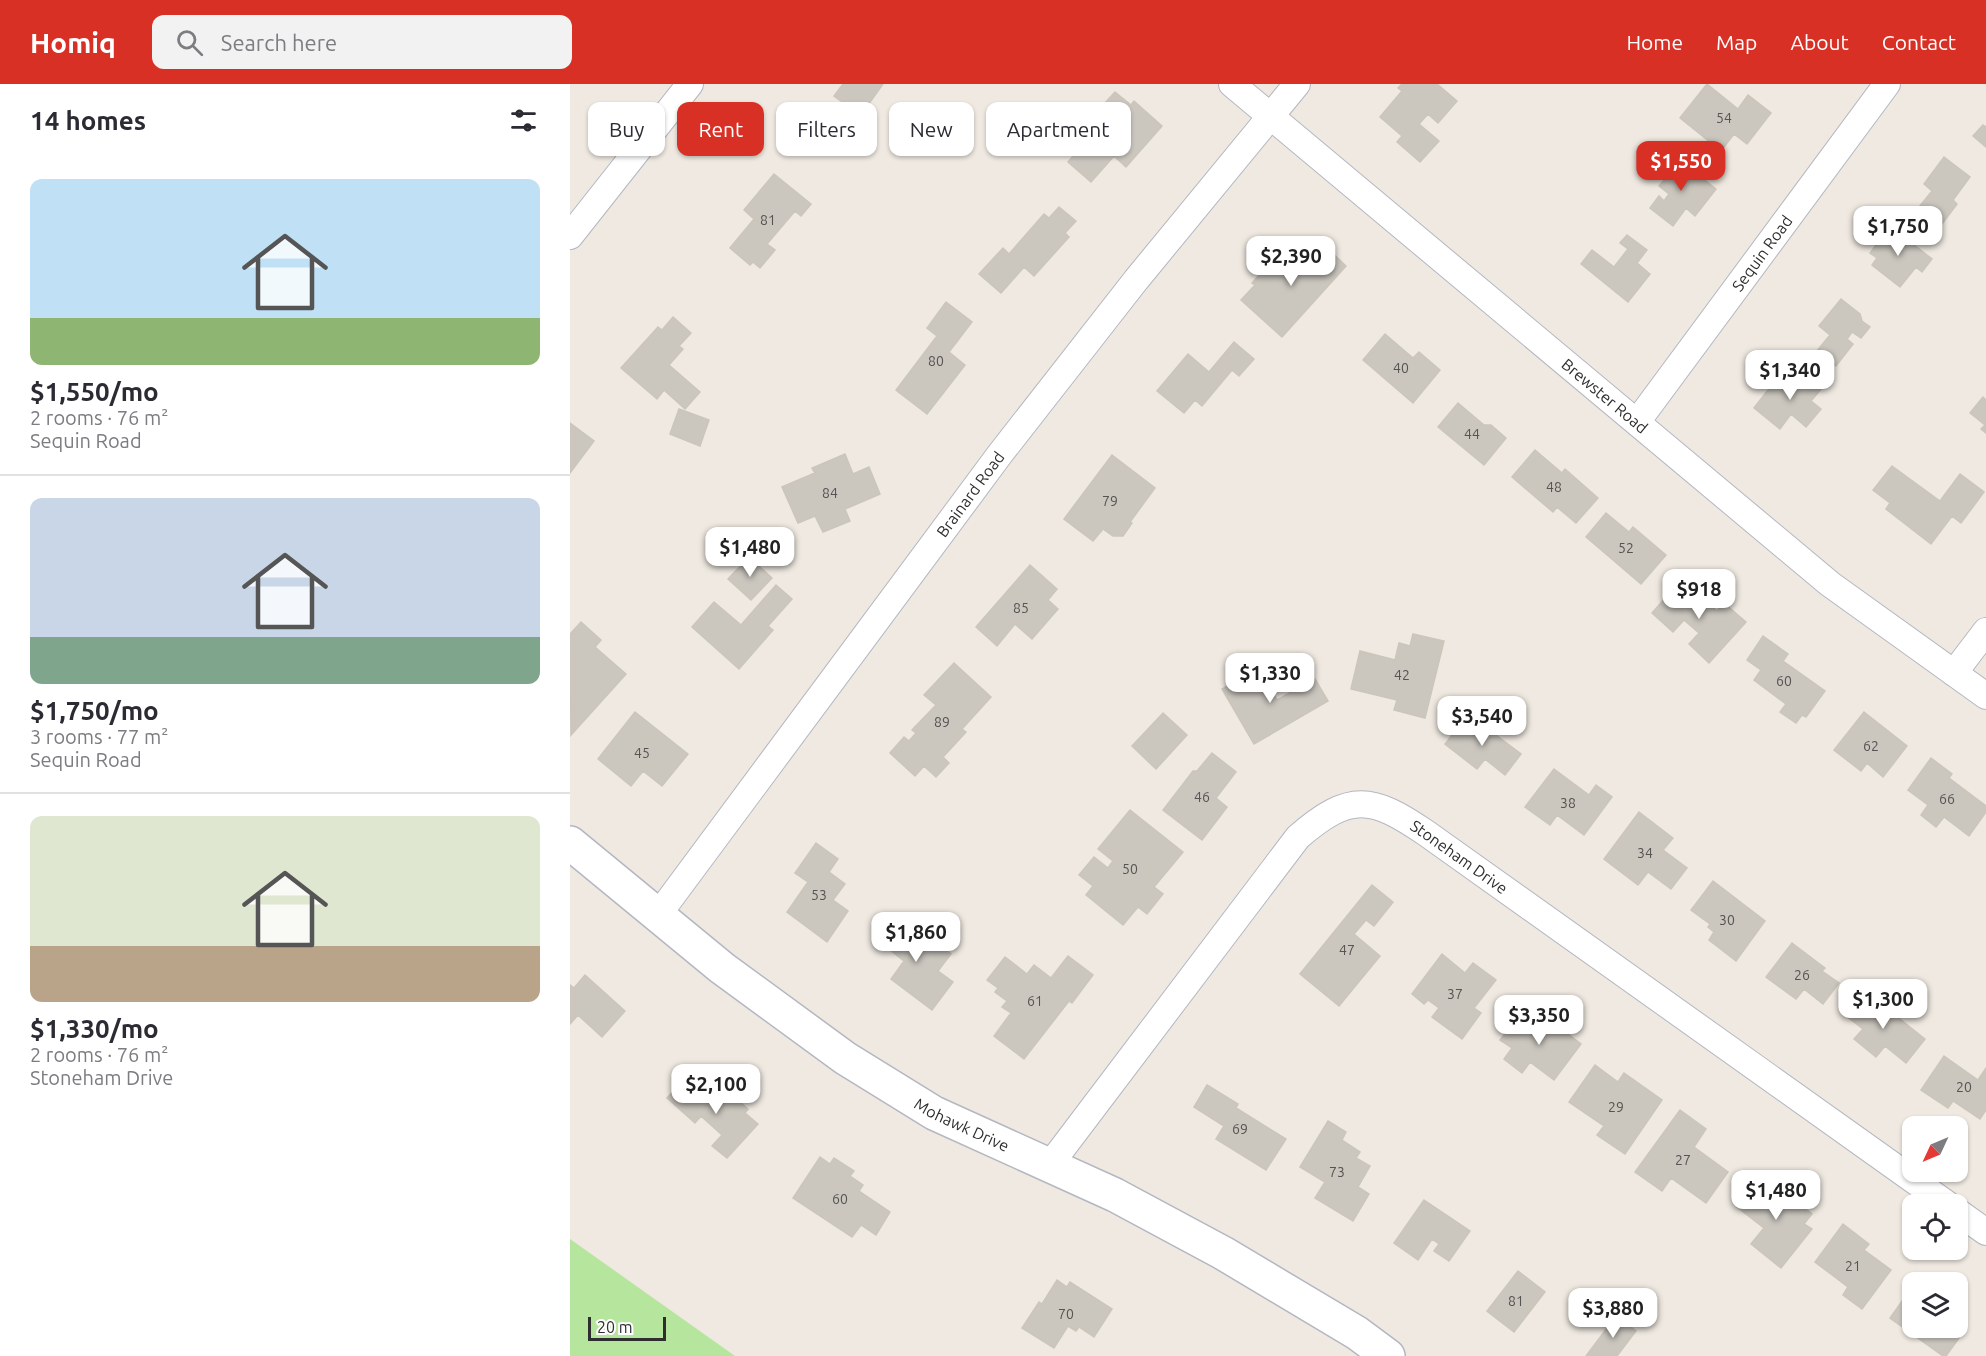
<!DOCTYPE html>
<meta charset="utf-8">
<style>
body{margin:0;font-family:Ubuntu,sans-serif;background:#f2f2f3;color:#2b2b33;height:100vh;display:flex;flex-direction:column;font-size:22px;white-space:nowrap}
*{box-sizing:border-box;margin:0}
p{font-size:20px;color:#7c7c81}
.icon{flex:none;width:33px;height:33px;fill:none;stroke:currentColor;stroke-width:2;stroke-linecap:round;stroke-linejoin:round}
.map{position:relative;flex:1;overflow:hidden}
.side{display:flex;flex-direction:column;background:#fff;width:570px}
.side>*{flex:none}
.guide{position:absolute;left:18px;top:18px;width:570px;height:54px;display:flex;gap:12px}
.needle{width:39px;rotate:226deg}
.fabs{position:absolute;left:1332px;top:1032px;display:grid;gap:12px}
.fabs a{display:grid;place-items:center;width:66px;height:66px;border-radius:12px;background:#fff;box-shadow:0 2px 4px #0004;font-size:30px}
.scale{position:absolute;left:18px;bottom:15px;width:78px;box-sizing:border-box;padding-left:6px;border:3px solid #2e2e2e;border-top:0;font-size:16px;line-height:21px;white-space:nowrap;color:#2e2e2e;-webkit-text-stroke:4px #fff;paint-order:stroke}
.price{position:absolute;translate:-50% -51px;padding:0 14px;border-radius:12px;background:#fff;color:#222;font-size:20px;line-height:39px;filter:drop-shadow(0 2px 3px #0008)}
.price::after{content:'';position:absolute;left:50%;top:36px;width:18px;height:14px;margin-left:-9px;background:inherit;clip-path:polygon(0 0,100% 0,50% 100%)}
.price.current{background:#d93025;color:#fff}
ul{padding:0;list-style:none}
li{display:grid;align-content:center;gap:12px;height:318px;padding:0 30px}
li+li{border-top:2px solid #e1e1e2}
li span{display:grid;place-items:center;height:186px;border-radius:12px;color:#555}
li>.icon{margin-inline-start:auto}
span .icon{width:108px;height:108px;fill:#fffc;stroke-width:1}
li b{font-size:26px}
h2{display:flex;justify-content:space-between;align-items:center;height:72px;padding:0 30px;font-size:26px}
.pill{padding:0 21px;border-radius:12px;background:#fff;box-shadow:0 2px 4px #0004;font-size:21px;line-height:54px}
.pill.current{background:#d93025;color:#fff}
header{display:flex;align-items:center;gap:36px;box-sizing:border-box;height:84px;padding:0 30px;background:#d93025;color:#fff}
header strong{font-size:28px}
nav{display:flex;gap:33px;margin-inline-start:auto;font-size:21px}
.search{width:420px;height:54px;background:#f2f2f3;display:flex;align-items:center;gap:15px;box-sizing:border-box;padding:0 21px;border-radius:12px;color:#7c7c81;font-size:22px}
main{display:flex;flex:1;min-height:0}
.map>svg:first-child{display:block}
</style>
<header>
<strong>Homiq</strong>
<div class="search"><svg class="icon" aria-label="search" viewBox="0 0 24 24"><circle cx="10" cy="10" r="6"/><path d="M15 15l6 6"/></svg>Search here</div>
<nav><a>Home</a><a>Map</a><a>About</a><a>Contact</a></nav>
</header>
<main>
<section class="side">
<h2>14 homes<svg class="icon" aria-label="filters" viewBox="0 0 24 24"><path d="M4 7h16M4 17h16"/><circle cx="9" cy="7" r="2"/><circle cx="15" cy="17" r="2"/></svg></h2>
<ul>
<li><span style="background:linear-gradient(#bfe0f5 75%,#8fb573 0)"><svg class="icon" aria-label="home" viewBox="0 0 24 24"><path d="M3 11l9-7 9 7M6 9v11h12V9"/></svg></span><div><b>$1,550/mo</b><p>2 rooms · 76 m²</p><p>Sequin Road</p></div></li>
<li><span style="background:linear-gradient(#c9d6e8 75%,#7fa58c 0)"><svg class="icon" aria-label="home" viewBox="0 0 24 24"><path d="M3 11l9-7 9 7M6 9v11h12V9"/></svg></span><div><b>$1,750/mo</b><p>3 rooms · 77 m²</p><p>Sequin Road</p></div></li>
<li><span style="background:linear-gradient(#dfe7d0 70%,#b9a48a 0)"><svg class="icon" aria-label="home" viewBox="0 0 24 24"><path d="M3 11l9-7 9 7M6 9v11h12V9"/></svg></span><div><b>$1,330/mo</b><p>2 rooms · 76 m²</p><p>Stoneham Drive</p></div></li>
</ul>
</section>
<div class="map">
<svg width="1416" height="1272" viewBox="0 0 1416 1272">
<rect width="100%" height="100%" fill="#efe9e1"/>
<!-- green -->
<path fill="#b6e59e" d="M 0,1155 L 165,1272 L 0,1272 Z"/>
<!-- building -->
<path fill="#cbc7bf" stroke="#cbc5ba" stroke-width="1.5" d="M 273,0 L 313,0 L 293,28 L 306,37 L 284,66 L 256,46 L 275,20 L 264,12 Z
M 832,0 L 867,0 L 887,17 L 868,39 L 858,30 L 849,40 L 869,57 L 850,78 L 827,58 L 832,52 L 810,33 L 832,7 L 828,4 Z
M 1137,0 L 1168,25 L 1178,11 L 1201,29 L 1177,60 L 1164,50 L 1151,67 L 1110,34 Z
M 545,8 L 561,21 L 564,17 L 592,42 L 556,83 L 544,72 L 521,98 L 498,78 L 521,52 L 529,59 L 551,33 L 535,19 Z
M 1413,41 L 1416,43 L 1416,63 L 1403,52 Z
M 1099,73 L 1117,88 L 1120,84 L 1146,105 L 1125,132 L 1116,124 L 1103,142 L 1080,124 L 1089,112 L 1094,117 L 1099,110 L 1089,102 L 1096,94 L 1088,87 Z
M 1374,73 L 1400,93 L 1383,116 L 1387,120 L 1372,140 L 1349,123 L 1362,107 L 1354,100 Z
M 204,90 L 241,120 L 231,132 L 225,127 L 197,160 L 205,166 L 190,184 L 183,178 L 180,181 L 160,164 L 184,135 L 174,126 Z
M 489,123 L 506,137 L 495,149 L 499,153 L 464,192 L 454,183 L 431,209 L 409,190 L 433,164 L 439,170 L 474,130 L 479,134 Z
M 1320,142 L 1362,175 L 1352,188 L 1346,183 L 1330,203 L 1302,181 L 1307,174 L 1300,169 Z
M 1057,151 L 1077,166 L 1067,179 L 1080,190 L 1058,218 L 1011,180 L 1022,166 L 1044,183 L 1058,165 L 1050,159 Z
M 724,158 L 745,177 L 757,164 L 776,182 L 712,253 L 671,216 L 685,201 L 682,199 L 697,182 L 700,184 Z
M 1271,215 L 1290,230 L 1292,237 L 1300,243 L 1291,254 L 1282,248 L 1277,255 L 1283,260 L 1266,282 L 1247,267 L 1260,251 L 1249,242 Z
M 376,218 L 402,238 L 379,268 L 395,281 L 357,330 L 326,306 L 367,252 L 357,244 Z
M 103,233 L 121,249 L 109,262 L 113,265 L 99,281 L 130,308 L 115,325 L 94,306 L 87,315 L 51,284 L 88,243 L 92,246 Z
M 815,250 L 843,274 L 849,268 L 870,286 L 843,319 L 793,276 Z
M 664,258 L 684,275 L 669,292 L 662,286 L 632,322 L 625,316 L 614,329 L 587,307 L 618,270 L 639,288 Z
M 1225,285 L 1251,305 L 1241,317 L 1251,325 L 1236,343 L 1221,330 L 1210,345 L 1184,324 L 1205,297 L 1212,302 Z
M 1413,313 L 1416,316 L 1416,349 L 1411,345 L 1415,341 L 1400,329 Z
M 888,319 L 914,341 L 921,341 L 936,354 L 914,381 L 868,343 Z
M 109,325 L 139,336 L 130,362 L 100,350 Z
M 0,339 L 24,357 L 0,389 Z
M 965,366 L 992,389 L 995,385 L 1028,414 L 1006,439 L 987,423 L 983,428 L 942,393 Z
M 275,370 L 283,390 L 299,383 L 310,410 L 275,425 L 280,437 L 253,448 L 245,432 L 228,439 L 212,403 L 245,389 L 242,384 Z
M 542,371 L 585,404 L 560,438 L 562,439 L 553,452 L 543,452 L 533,445 L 523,457 L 494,435 Z
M 1322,382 L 1370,417 L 1390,390 L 1414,408 L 1391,439 L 1382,432 L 1361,460 L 1316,425 L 1320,419 L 1303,406 Z
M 1036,429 L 1059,448 L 1063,443 L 1096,471 L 1071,500 L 1016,453 Z
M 179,473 L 202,494 L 181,516 L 158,495 Z
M 460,481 L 487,505 L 478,516 L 488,525 L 462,555 L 445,540 L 427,562 L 406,543 Z
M 1111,496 L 1147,527 L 1154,519 L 1176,538 L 1139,579 L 1119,560 L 1129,549 L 1114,536 L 1103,548 L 1082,529 Z
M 206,501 L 222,515 L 198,542 L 203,546 L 169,585 L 122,543 L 144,518 L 171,541 Z
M 11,538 L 31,556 L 25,563 L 56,590 L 1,651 L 0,550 Z
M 843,550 L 874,557 L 855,634 L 824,626 L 827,616 L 781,605 L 790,567 L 825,576 L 829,559 L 840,562 Z
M 1193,552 L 1218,570 L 1213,577 L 1255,607 L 1236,633 L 1232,631 L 1226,639 L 1210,628 L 1216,620 L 1184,596 L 1191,586 L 1177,576 Z
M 384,579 L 421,613 L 392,645 L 396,648 L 373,673 L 379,679 L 366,693 L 354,682 L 345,692 L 320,669 L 334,653 L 339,657 L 346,649 L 342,646 L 366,621 L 354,611 Z
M 688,584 L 707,616 L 745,595 L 758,617 L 684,660 L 652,605 Z
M 65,628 L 118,670 L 92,702 L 73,687 L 61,702 L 28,675 Z
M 1294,628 L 1337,662 L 1313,693 L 1297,679 L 1291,687 L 1264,666 Z
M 593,629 L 617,651 L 586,685 L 562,662 Z
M 902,633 L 951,670 L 935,691 L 915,675 L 907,685 L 875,660 L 894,636 L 898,638 Z
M 642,669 L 666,688 L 646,714 L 657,723 L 632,756 L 593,726 L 623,687 L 627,687 Z
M 1361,674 L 1382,690 L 1379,694 L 1416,722 L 1416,728 L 1399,752 L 1374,733 L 1366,743 L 1351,731 L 1358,721 L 1338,706 Z
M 984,685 L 1019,711 L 1026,701 L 1042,713 L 1014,751 L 987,731 L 980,741 L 955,723 Z
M 560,726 L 613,768 L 584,803 L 593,810 L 577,830 L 568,823 L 553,841 L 516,811 L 523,802 L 509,791 L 524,773 L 538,784 L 543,777 L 528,765 Z
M 1069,728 L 1103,754 L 1093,766 L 1117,784 L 1101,805 L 1078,788 L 1068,801 L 1034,775 Z
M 246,759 L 268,775 L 259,788 L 275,800 L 263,816 L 278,827 L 257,858 L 217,828 L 238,798 L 225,789 Z
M 1143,797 L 1195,837 L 1166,877 L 1139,856 L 1144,848 L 1138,843 L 1140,840 L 1121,826 Z
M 802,801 L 823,818 L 804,842 L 796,836 L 784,850 L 810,872 L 769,922 L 730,890 Z
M 323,830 L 352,853 L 344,863 L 352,869 L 362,855 L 381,870 L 368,887 L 383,898 L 362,926 L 321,895 L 334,877 L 305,854 Z
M 1222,859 L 1255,884 L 1252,887 L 1269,899 L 1253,920 L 1234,905 L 1226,915 L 1196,893 Z
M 872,870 L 895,889 L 903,879 L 926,896 L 904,924 L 911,929 L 892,955 L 862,933 L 869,924 L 858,916 L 854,920 L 842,910 Z
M 498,872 L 523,891 L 502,919 L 499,917 L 454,975 L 424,952 L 441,929 L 432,923 L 437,917 L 425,908 L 428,904 L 417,896 L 435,873 L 457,890 L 464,881 L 481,894 Z
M 15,891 L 55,927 L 32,953 L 8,931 L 0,940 L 0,901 L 4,904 Z
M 1296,908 L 1355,955 L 1336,979 L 1315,962 L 1306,973 L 1284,955 L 1293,945 L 1276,932 Z
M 951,928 L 976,947 L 982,938 L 1011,960 L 984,996 L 960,978 L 952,989 L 934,975 L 942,964 L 930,956 Z
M 1374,972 L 1408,996 L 1416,984 L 1416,1026 L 1410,1035 L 1383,1017 L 1378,1024 L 1351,1006 Z
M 1025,981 L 1048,998 L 1054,989 L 1092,1016 L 1055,1070 L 1027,1051 L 1034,1042 L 999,1018 Z
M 114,995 L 142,1019 L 155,1005 L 178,1025 L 175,1029 L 188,1040 L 157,1074 L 142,1062 L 152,1051 L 131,1032 L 125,1039 L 97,1014 Z
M 637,1001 L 668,1020 L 666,1024 L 716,1055 L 696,1086 L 646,1055 L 654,1042 L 624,1023 Z
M 1110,1026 L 1136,1045 L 1124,1063 L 1158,1088 L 1136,1119 L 1101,1094 L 1092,1107 L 1065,1088 Z
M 758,1037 L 776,1048 L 772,1056 L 790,1068 L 786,1074 L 800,1082 L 788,1103 L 799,1110 L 783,1137 L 745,1114 L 755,1098 L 730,1083 Z
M 250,1073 L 260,1080 L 264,1074 L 284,1087 L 280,1092 L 293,1101 L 289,1107 L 320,1128 L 306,1151 L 291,1141 L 282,1153 L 223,1114 Z
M 1206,1094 L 1221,1106 L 1217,1111 L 1242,1130 L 1234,1140 L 1242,1145 L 1211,1184 L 1181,1160 L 1194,1144 L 1167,1123 L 1185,1100 L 1195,1108 Z
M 854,1116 L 900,1147 L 879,1177 L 864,1167 L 869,1160 L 862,1155 L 848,1176 L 824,1159 Z
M 1273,1140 L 1299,1160 L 1294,1166 L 1321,1186 L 1292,1225 L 1273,1211 L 1278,1203 L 1245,1178 Z
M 948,1187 L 975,1208 L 944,1248 L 917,1227 Z
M 487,1196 L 497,1203 L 500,1198 L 542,1225 L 524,1253 L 509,1243 L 506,1247 L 498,1242 L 484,1264 L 452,1244 L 469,1218 L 472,1220 Z
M 1342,1203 L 1342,1244 L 1388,1244 L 1388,1237 L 1397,1243 L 1376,1272 L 1373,1272 L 1320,1234 Z
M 1046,1232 L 1066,1247 L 1047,1272 L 1016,1272 Z"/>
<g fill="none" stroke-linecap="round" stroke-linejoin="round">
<!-- minor casing -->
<g stroke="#b4b7c1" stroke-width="28">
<g id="minor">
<path id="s1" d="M 662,0 L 1260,500 L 1416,612"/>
<path d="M 0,152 L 120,0"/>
<path id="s2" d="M 1067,338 L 1317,0"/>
<path d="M 1384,589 L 1416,547"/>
<path id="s3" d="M 88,831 L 430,370 L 566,196 L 727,0"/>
<path id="s4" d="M 479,1082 L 728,753 C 780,708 802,712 856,749 L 1377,1120"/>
<path d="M 1388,1128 L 1416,1148"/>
</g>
</g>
<!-- tertiary casing -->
<g stroke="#b4b7c1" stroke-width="36">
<g id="tertiary">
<path id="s5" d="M 0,759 L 152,884 L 275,974 L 364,1029 L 545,1111 L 653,1169 L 787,1249 L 818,1272"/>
</g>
</g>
<!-- minor -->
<use href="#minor" stroke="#fff" stroke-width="26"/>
<!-- tertiary -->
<use href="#tertiary" stroke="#fff" stroke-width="33"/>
</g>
<g text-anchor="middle" stroke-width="6" stroke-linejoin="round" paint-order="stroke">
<!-- number labels -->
<g font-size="14" fill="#555452">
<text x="1154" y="39">54</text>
<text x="198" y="141">81</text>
<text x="366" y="282">80</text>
<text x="831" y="289">40</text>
<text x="902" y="355">44</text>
<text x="984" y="408">48</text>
<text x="260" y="414">84</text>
<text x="540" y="422">79</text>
<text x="1056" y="469">52</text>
<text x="451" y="529">85</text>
<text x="832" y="596">42</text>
<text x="1214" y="602">60</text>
<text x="372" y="643">89</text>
<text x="1301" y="667">62</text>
<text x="72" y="674">45</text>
<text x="632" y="718">46</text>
<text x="1377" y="720">66</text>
<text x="998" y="724">38</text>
<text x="1075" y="774">34</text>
<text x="560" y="790">50</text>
<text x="249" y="816">53</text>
<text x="1157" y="841">30</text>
<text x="777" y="871">47</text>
<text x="1232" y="896">26</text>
<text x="885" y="915">37</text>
<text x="465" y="922">61</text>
<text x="1394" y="1008">20</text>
<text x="1046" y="1028">29</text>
<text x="670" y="1050">69</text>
<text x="1113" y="1081">27</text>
<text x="767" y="1093">73</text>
<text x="270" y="1120">60</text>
<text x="1283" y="1187">21</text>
<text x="946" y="1222">81</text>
<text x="496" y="1235">70</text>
</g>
<!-- street labels -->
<g font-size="16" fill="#2e2e2e" stroke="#fff">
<text dy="6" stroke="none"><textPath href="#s2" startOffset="210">Sequin Road</textPath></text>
<text dy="6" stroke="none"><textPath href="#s1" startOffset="486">Brewster Road</textPath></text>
<text dy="6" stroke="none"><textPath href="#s3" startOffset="524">Brainard Road</textPath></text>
<text dy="6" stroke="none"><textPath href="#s4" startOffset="598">Stoneham Drive</textPath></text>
<text dy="6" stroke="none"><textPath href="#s5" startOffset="484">Mohawk Drive</textPath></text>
</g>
</g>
</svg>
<div class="fabs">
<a><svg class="needle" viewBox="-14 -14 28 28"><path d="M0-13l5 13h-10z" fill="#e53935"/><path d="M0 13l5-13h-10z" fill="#7c7c81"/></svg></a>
<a><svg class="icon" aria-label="locate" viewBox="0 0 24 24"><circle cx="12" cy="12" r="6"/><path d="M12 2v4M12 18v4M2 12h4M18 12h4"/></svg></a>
<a><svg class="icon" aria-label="layers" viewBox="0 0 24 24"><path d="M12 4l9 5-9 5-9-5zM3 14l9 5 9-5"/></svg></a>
</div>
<div class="scale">20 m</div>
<b class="price current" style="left:1111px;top:108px">$1,550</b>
<b class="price" style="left:1328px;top:173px">$1,750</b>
<b class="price" style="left:721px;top:203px">$2,390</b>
<b class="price" style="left:1220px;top:317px">$1,340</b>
<b class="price" style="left:180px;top:494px">$1,480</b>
<b class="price" style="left:1129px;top:536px">$918</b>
<b class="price" style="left:700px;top:620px">$1,330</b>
<b class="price" style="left:912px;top:663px">$3,540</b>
<b class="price" style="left:346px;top:879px">$1,860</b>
<b class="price" style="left:1313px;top:946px">$1,300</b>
<b class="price" style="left:969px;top:962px">$3,350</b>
<b class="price" style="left:146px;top:1031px">$2,100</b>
<b class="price" style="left:1206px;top:1137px">$1,480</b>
<b class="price" style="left:1043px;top:1255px">$3,880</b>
<div class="guide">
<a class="pill">Buy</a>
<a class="pill current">Rent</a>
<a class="pill">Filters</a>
<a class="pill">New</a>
<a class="pill">Apartment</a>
</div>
</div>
</main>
